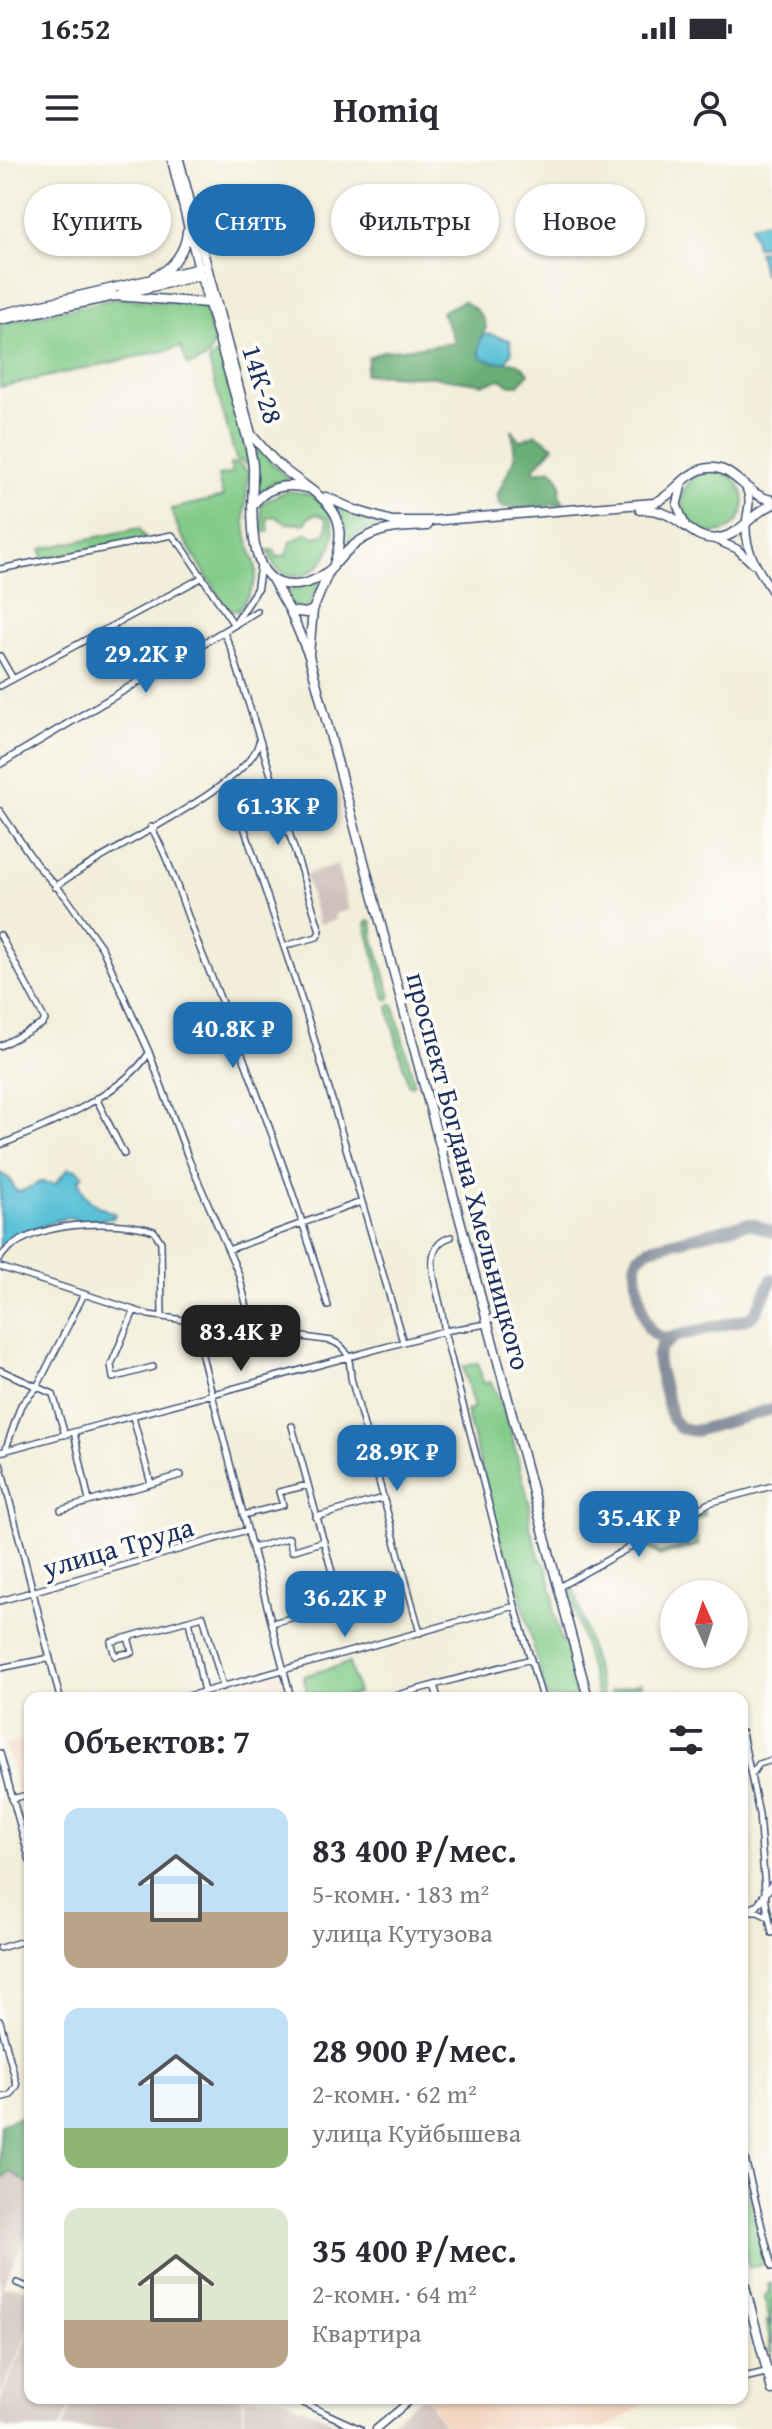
<!DOCTYPE html>
<html lang="ru">
<meta charset="utf-8">
<style>
body{margin:0;font-family:"Gentium Book Plus",serif;background:#f2f2f3;color:#2b2b33;height:100vh;display:flex;flex-direction:column;font-size:30px;white-space:nowrap}
*{box-sizing:border-box;margin:0}
p{font-size:26px;color:#7c7c81}
.icon{flex:none;width:44px;height:44px;fill:none;stroke:currentColor;stroke-width:2;stroke-linecap:round;stroke-linejoin:round}
.map{position:relative;flex:1;overflow:hidden}
.side{position:absolute;left:24px;top:1532px;width:724px;height:712px;display:flex;flex-direction:column;background:#fff;border-radius:16px;box-shadow:0 2px 6px #0004}
.side>*{flex:none}
.guide{position:absolute;left:24px;top:24px;width:724px;height:72px;display:flex;gap:16px}
.needle{width:52px;rotate:357deg}
.buttons{position:absolute;left:660px;top:1420px;display:grid;gap:16px}
.buttons a{display:grid;place-items:center;width:88px;height:88px;border-radius:50%;background:#fff;box-shadow:0 2px 6px #0004;font-size:40px}
.price{position:absolute;translate:-50% -68px;padding:0 18px;border-radius:16px;background:#1f6fb2;color:#fff;font-size:26px;line-height:52px;filter:drop-shadow(0 2px 4px #0008)}
.price::after{content:'';position:absolute;left:50%;top:48px;width:24px;height:18px;margin-left:-12px;background:inherit;clip-path:polygon(0 0,100% 0,50% 100%)}
.price.on{background:#222;color:#fff}
ul{padding:0;list-style:none}
li{display:flex;align-items:center;gap:24px;height:200px;padding:0 40px}
li span{display:grid;place-items:center;flex:none;width:224px;height:160px;border-radius:16px;color:#555}
li>.icon{margin-inline-start:auto}
span .icon{width:96px;height:96px;fill:#fffc;stroke-width:1}
li b{font-size:34px}
h2{display:flex;justify-content:space-between;align-items:center;height:96px;padding:0 40px;font-size:34px}
.tag{padding:0 28px;border-radius:36px;background:#fff;box-shadow:0 2px 6px #0004;font-size:28px;line-height:72px}
.tag.on{background:#1f6fb2;color:#fff}
.status{display:flex;justify-content:space-between;align-items:center;height:56px;padding:0 40px;background:#fff;direction:ltr}
.status svg{height:22px;fill:currentColor}
header{display:flex;justify-content:space-between;align-items:center;height:104px;padding:0 40px;background:#fff;font-size:36px;font-weight:700}
.map>svg:first-child{display:block}
</style>
<div class="status"><b>16:52</b><svg viewBox="0 0 49 12"><path d="M0 12V9h3v3zM5 12V6h3v6zM10 12V3h3v9zM15 12V0h3v12zM26 1h20v11H26zM47 4h2v5h-2z"/></svg></div>
<header><svg class="icon" aria-label="menu" viewBox="0 0 24 24"><path d="M4 6h16M4 12h16M4 18h16"/></svg>Homiq<svg class="icon" aria-label="person" viewBox="0 0 24 24"><circle cx="12" cy="8" r="4"/><path d="M4 21q1-7 8-7t8 7"/></svg></header>
<div class="map">
<svg width="772" height="2269" viewBox="0 0 772 2269">
<rect width="100%" height="100%" fill="#fdfcf7"/>
<filter id="ink" filterUnits="userSpaceOnUse"><feTurbulence type="fractalNoise" baseFrequency=".0125" numOctaves="2"/><feDisplacementMap in="SourceGraphic" scale="16" xChannelSelector="R" yChannelSelector="G"/><feConvolveMatrix kernelMatrix="1 2 1 2 8 2 1 2 1" color-interpolation-filters="sRGB"/></filter>
<filter id="wash" filterUnits="userSpaceOnUse"><feTurbulence type="fractalNoise" baseFrequency=".006" numOctaves="4" result="noise"/><feDisplacementMap in="SourceGraphic" scale="32" xChannelSelector="R" yChannelSelector="G"/><feGaussianBlur stdDeviation="1.8" result="paint"/><feColorMatrix in="noise" values="0 0 0 0 0 0 0 0 0 0 0 0 0 0 0 0 0 1.4 0 .05"/><feComposite in="paint" operator="in"/></filter>
<g filter="url(#wash)">
<rect width="100%" height="100%" fill="#f2eed9"/>
<!-- built -->
<path fill="#f3d4bf" d="M 281,1510 L 288,1538 L 224,1538 L 221,1527 Z
M 30,1578 L 30,1628 L 17,1631 L 5,1585 Z
M 428,2238 L 653,2238 L 605,2269 L 447,2269 Z"/>
<!-- industrial -->
<path fill="#cfc0bb" d="M 337,705 L 349,750 L 335,754 L 336,760 L 319,764 L 305,715 Z
M 11,2013 L 30,2027 L 30,2067 L 2,2127 L 17,2126 L 30,2131 L 30,2166 L 0,2237 L 0,2023 Z
M 30,2170 L 30,2238 L 73,2238 L 60,2269 L 9,2269 L 0,2264 L 0,2242 Z
M 75,2238 L 241,2238 L 244,2269 L 62,2269 Z
M 243,2238 L 281,2238 L 331,2260 L 332,2269 L 246,2269 Z
M 420,2238 L 427,2238 L 445,2269 L 382,2269 Z"/>
<!-- green -->
<path fill="#81ca87" stroke="#4e7c72" stroke-width="2" d="M 118,138 L 204,146 L 214,182 L 208,198 L 188,206 L 181,187 L 0,227 L 0,164 Z
M 219,192 L 221,193 L 250,306 L 236,299 L 209,202 Z
M 253,285 L 290,321 L 273,322 L 259,332 Z
M 237,303 L 249,312 C 247,329 244,347 245,363 C 250,411 271,403 238,451 L 228,450 L 180,373 L 171,349 L 223,337 L 218,316 L 232,313 L 230,304 Z
M682 342a31 31 0 1 1 62 0a31 31 0 1 1-62 0Z
M 285,331 C 304,332 318,334 328,352 C 354,397 283,449 268,390 L 274,390 L 277,397 L 286,395 L 291,382 L 307,373 L 315,377 L 323,375 L 328,367 L 326,358 L 318,354 L 309,357 L 305,364 L 286,363 L 275,356 L 267,358 L 269,371 L 263,373 L 261,344 Z
M 337,345 L 390,363 C 371,367 358,373 343,385 L 345,366 Z
M 139,368 L 146,379 L 43,399 L 41,389 Z
M 321,419 L 307,450 L 297,450 L 281,427 L 290,429 Z
M 369,760 L 372,762 L 374,779 L 391,836 L 388,840 L 385,838 L 366,764 Z
M 391,844 L 394,846 L 414,922 L 411,926 L 408,924 L 388,848 Z
M 478,1203 L 483,1223 L 491,1222 L 505,1251 L 530,1345 L 529,1363 L 540,1399 L 546,1405 L 554,1437 L 553,1449 L 561,1480 L 567,1487 L 581,1538 L 547,1538 L 510,1397 L 505,1397 L 466,1251 L 474,1249 L 463,1207 Z
M 704,1351 L 705,1355 L 692,1362 L 699,1385 L 660,1396 L 643,1383 L 645,1382 L 660,1393 L 694,1384 L 687,1360 Z
M 574,1425 L 575,1431 L 603,1538 L 598,1538 L 570,1434 Z
M 349,1503 L 358,1533 L 340,1538 L 309,1538 L 303,1516 Z
M 641,1523 L 643,1536 L 611,1538 L 611,1531 Z
M 742,1991 L 751,2025 L 747,2027 L 766,2103 L 749,2108 L 742,2081 Z
M 771,2123 L 772,2126 L 772,2195 L 767,2161 L 771,2164 L 764,2138 L 769,2131 L 768,2124 Z"/>
<!-- forest -->
<path fill="#68ae74" stroke="#426e69" stroke-width="2" d="M 463,141 C 475,148 483,154 486,168 L 481,177 L 495,202 C 510,202 520,200 529,213 L 519,225 L 511,225 L 500,219 L 484,224 L 436,217 L 365,214 L 369,197 L 383,191 L 456,183 L 441,152 Z
M 512,269 L 520,281 L 536,274 L 554,286 L 534,308 L 536,312 L 551,309 C 560,317 563,324 559,334 L 564,344 L 516,349 L 500,346 L 497,335 L 515,298 Z
M 30,1953 L 30,2025 L 11,2012 L 0,2021 L 0,1964 Z"/>
<!-- water -->
<path fill="#5ac1d7" stroke="#3a789a" stroke-width="2" d="M 772,60 L 772,83 L 756,87 L 751,65 Z
M 772,88 L 772,111 L 763,113 L 758,92 Z
M 488,174 L 510,180 L 512,191 L 506,202 L 495,202 L 482,198 L 479,191 L 481,177 Z
M 69,1008 L 79,1011 L 83,1015 L 79,1019 C 83,1041 95,1045 115,1054 L 113,1058 L 80,1062 L 70,1057 L 55,1061 L 13,1079 L 0,1088 L 0,1013 L 10,1019 L 15,1030 L 20,1032 L 41,1022 L 55,1024 Z"/>
<g fill="none" stroke-linecap="round" stroke-linejoin="round">
<!-- taxiway -->
<path stroke="#868e9c" stroke-width="12" d="M 772,1072 L 753,1064 L 745,1064 L 650,1088 L 638,1097 C 632,1111 642,1154 649,1168 C 653,1174 658,1176 665,1179 L 750,1158 L 756,1152 L 772,1119
M 672,1179 L 661,1187 L 657,1197 L 659,1209 L 672,1259 L 680,1268 L 695,1271 L 772,1249"/>
</g>
</g>
<g filter="url(#ink)">
<g fill="none" stroke-linecap="round" stroke-linejoin="round">
<!-- minor casing -->
<g stroke="#3b4c70" stroke-width="8">
<path id="minor" d="M 0,409 L 172,375 L 183,388 L 234,465 L 257,451
M 224,473 L 232,491 L 320,771 L 317,777 L 284,786
M 0,496 L 13,519
M 0,526 L 203,417
M 228,619 L 310,865 L 403,1182
M 0,651 L 36,704 L 66,737 L 102,788 L 149,892 L 189,1000 L 239,1115 L 250,1160 L 248,1169
M 151,667 C 173,706 184,750 201,791 C 249,908 293,1025 328,1146
M 55,727 C 97,693 249,628 259,582
M 0,775 L 45,860 L 42,864 L 0,886
M 96,938 L 124,994
M 0,985 C 45,967 122,935 149,893
M 451,1077 C 413,1088 446,1144 444,1171 L 515,1446 L 542,1538
M 228,1090 L 361,1042
M 0,1098 C 25,1061 115,1058 154,1071 L 161,1082 L 162,1157
M 0,1107 L 149,1155 L 332,1181 C 349,1188 350,1200 351,1218 L 420,1473
M 134,1151 L 111,1205 L 113,1218 L 153,1207
M 193,1161 L 291,1538
M 0,1210 L 53,1234 L 65,1275
M 133,1257 L 151,1324
M 74,1272 L 89,1341
M 5,1291 L 21,1245 L 37,1227 L 84,1134
M 0,1292 L 444,1171 L 487,1164
M 0,1303 L 60,1538
M 61,1350 L 181,1315
M 243,1355 L 283,1345 L 279,1332 L 308,1325
M 316,1357 L 383,1338
M 252,1388 L 289,1378 L 292,1391 L 324,1381
M 559,1427 L 709,1343 L 772,1326
M 0,1441 L 247,1370
M 189,1461 L 204,1532
M 272,1463 L 341,1445 L 292,1266
M 128,1477 L 132,1492 L 115,1496 L 111,1482 L 203,1456 L 223,1527
M 0,1508 L 50,1498
M 434,1525 L 438,1538
M 181,1538 L 515,1446
M 386,1538 L 531,1499
M 742,1573 L 759,1654 L 766,1743 L 772,1773
M 0,1593 L 30,1701
M 752,1614 L 759,1604 L 772,1600
M 12,1639 L 30,1634
M 747,1752 L 758,1752 L 768,1757
M 0,1788 L 30,1779
M 0,1861 L 17,1926 L 11,1935 L 0,1938
M 742,1987 L 772,2107
M 17,2123 L 30,2128
M 292,2238 L 360,2269"/>
</g>
<!-- tertiary casing -->
<g stroke="#3b4c70" stroke-width="9">
<path id="tertiary" d="M 0,604 L 234,465 L 257,429 L 261,402
M 742,1753 L 757,1746 L 772,1724
M 742,2218 L 772,2211
M 376,2269 L 413,2238"/>
</g>
<!-- secondary casing -->
<g stroke="#3b4c70" stroke-width="10">
<path id="secondary" d="M 682,325 L 677,345 L 685,364
M 746,328 C 753,343 746,352 746,366 C 745,391 759,411 772,431
M 714,379 L 737,389 L 753,404"/>
</g>
<!-- primary casing -->
<g stroke="#3b4c70" stroke-width="11">
<path id="primary" d="M 172,0 L 199,109 L 250,288 C 251,296 254,304 253,313 C 253,345 243,426 293,425 C 308,425 322,417 333,407 C 353,350 326,342 286,311 C 272,300 262,287 251,274 L 179,0
M 154,116 C 172,110 186,90 187,71
M 122,134 L 202,115
M 0,154 L 200,108
M 0,160 L 115,136 L 208,143
M 326,337 L 355,350 L 392,361 L 430,361 L 654,343 C 673,336 681,317 700,310 C 732,298 743,336 772,340
M 252,347 C 264,327 285,323 306,328
M 640,350 C 681,347 689,384 720,378 C 742,374 752,352 772,345
M 337,402 C 364,369 387,368 427,366
M 272,419 L 290,451 L 309,496 L 588,1538
M 290,451 L 306,453 L 313,450
M 309,494 L 313,450 L 329,411
M 742,2115 L 772,2230"/>
</g>
<!-- minor -->
<use href="#minor" stroke="#fff" stroke-width="5"/>
<!-- tertiary -->
<use href="#tertiary" stroke="#fff" stroke-width="6"/>
<!-- secondary -->
<use href="#secondary" stroke="#fff" stroke-width="7"/>
<!-- primary -->
<use href="#primary" stroke="#fff" stroke-width="8"/>
</g>
</g>
<g text-anchor="middle" stroke-width="7" stroke-linejoin="round" paint-order="stroke">
<!-- street labels -->
<g font-size="28" fill="#1b2f5e" stroke="#fdfcf7">
<text transform="translate(263 224) rotate(73)" y="10">14К-28</text>
<text transform="translate(469 1011) rotate(75)" y="10">проспект Богдана Хмельницкого</text>
<text transform="translate(118 1387) rotate(-16)" y="10">улица Труда</text>
</g>
</g>
</svg>
<div class="buttons">
<a><svg class="needle" viewBox="-14 -14 28 28"><path d="M0-13l5 13h-10z" fill="#e53935"/><path d="M0 13l5-13h-10z" fill="#7c7c81"/></svg></a>
</div>
<b class="price" style="left:146px;top:535px">29.2K ₽</b>
<b class="price" style="left:278px;top:687px">61.3K ₽</b>
<b class="price" style="left:233px;top:910px">40.8K ₽</b>
<b class="price on" style="left:241px;top:1213px">83.4K ₽</b>
<b class="price" style="left:397px;top:1333px">28.9K ₽</b>
<b class="price" style="left:639px;top:1399px">35.4K ₽</b>
<b class="price" style="left:345px;top:1479px">36.2K ₽</b>
<div class="guide">
<a class="tag">Купить</a>
<a class="tag on">Снять</a>
<a class="tag">Фильтры</a>
<a class="tag">Новое</a>
</div>
<section class="side">
<h2>Объектов: 7<svg class="icon" aria-label="filters" viewBox="0 0 24 24"><path d="M4 7h16M4 17h16"/><circle cx="9" cy="7" r="2"/><circle cx="15" cy="17" r="2"/></svg></h2>
<ul>
<li><span style="background:linear-gradient(#bfe0f5 65%,#b9a48a 0)"><svg class="icon" aria-label="home" viewBox="0 0 24 24"><path d="M3 11l9-7 9 7M6 9v11h12V9"/></svg></span><div><b>83 400 ₽/мес.</b><p>5-комн. · 183 m²</p><p>улица Кутузова</p></div></li>
<li><span style="background:linear-gradient(#bfe0f5 75%,#8fb573 0)"><svg class="icon" aria-label="home" viewBox="0 0 24 24"><path d="M3 11l9-7 9 7M6 9v11h12V9"/></svg></span><div><b>28 900 ₽/мес.</b><p>2-комн. · 62 m²</p><p>улица Куйбышева</p></div></li>
<li><span style="background:linear-gradient(#dfe7d0 70%,#b9a48a 0)"><svg class="icon" aria-label="home" viewBox="0 0 24 24"><path d="M3 11l9-7 9 7M6 9v11h12V9"/></svg></span><div><b>35 400 ₽/мес.</b><p>2-комн. · 64 m²</p><p>Квартира</p></div></li>
</ul>
</section>
</div>
